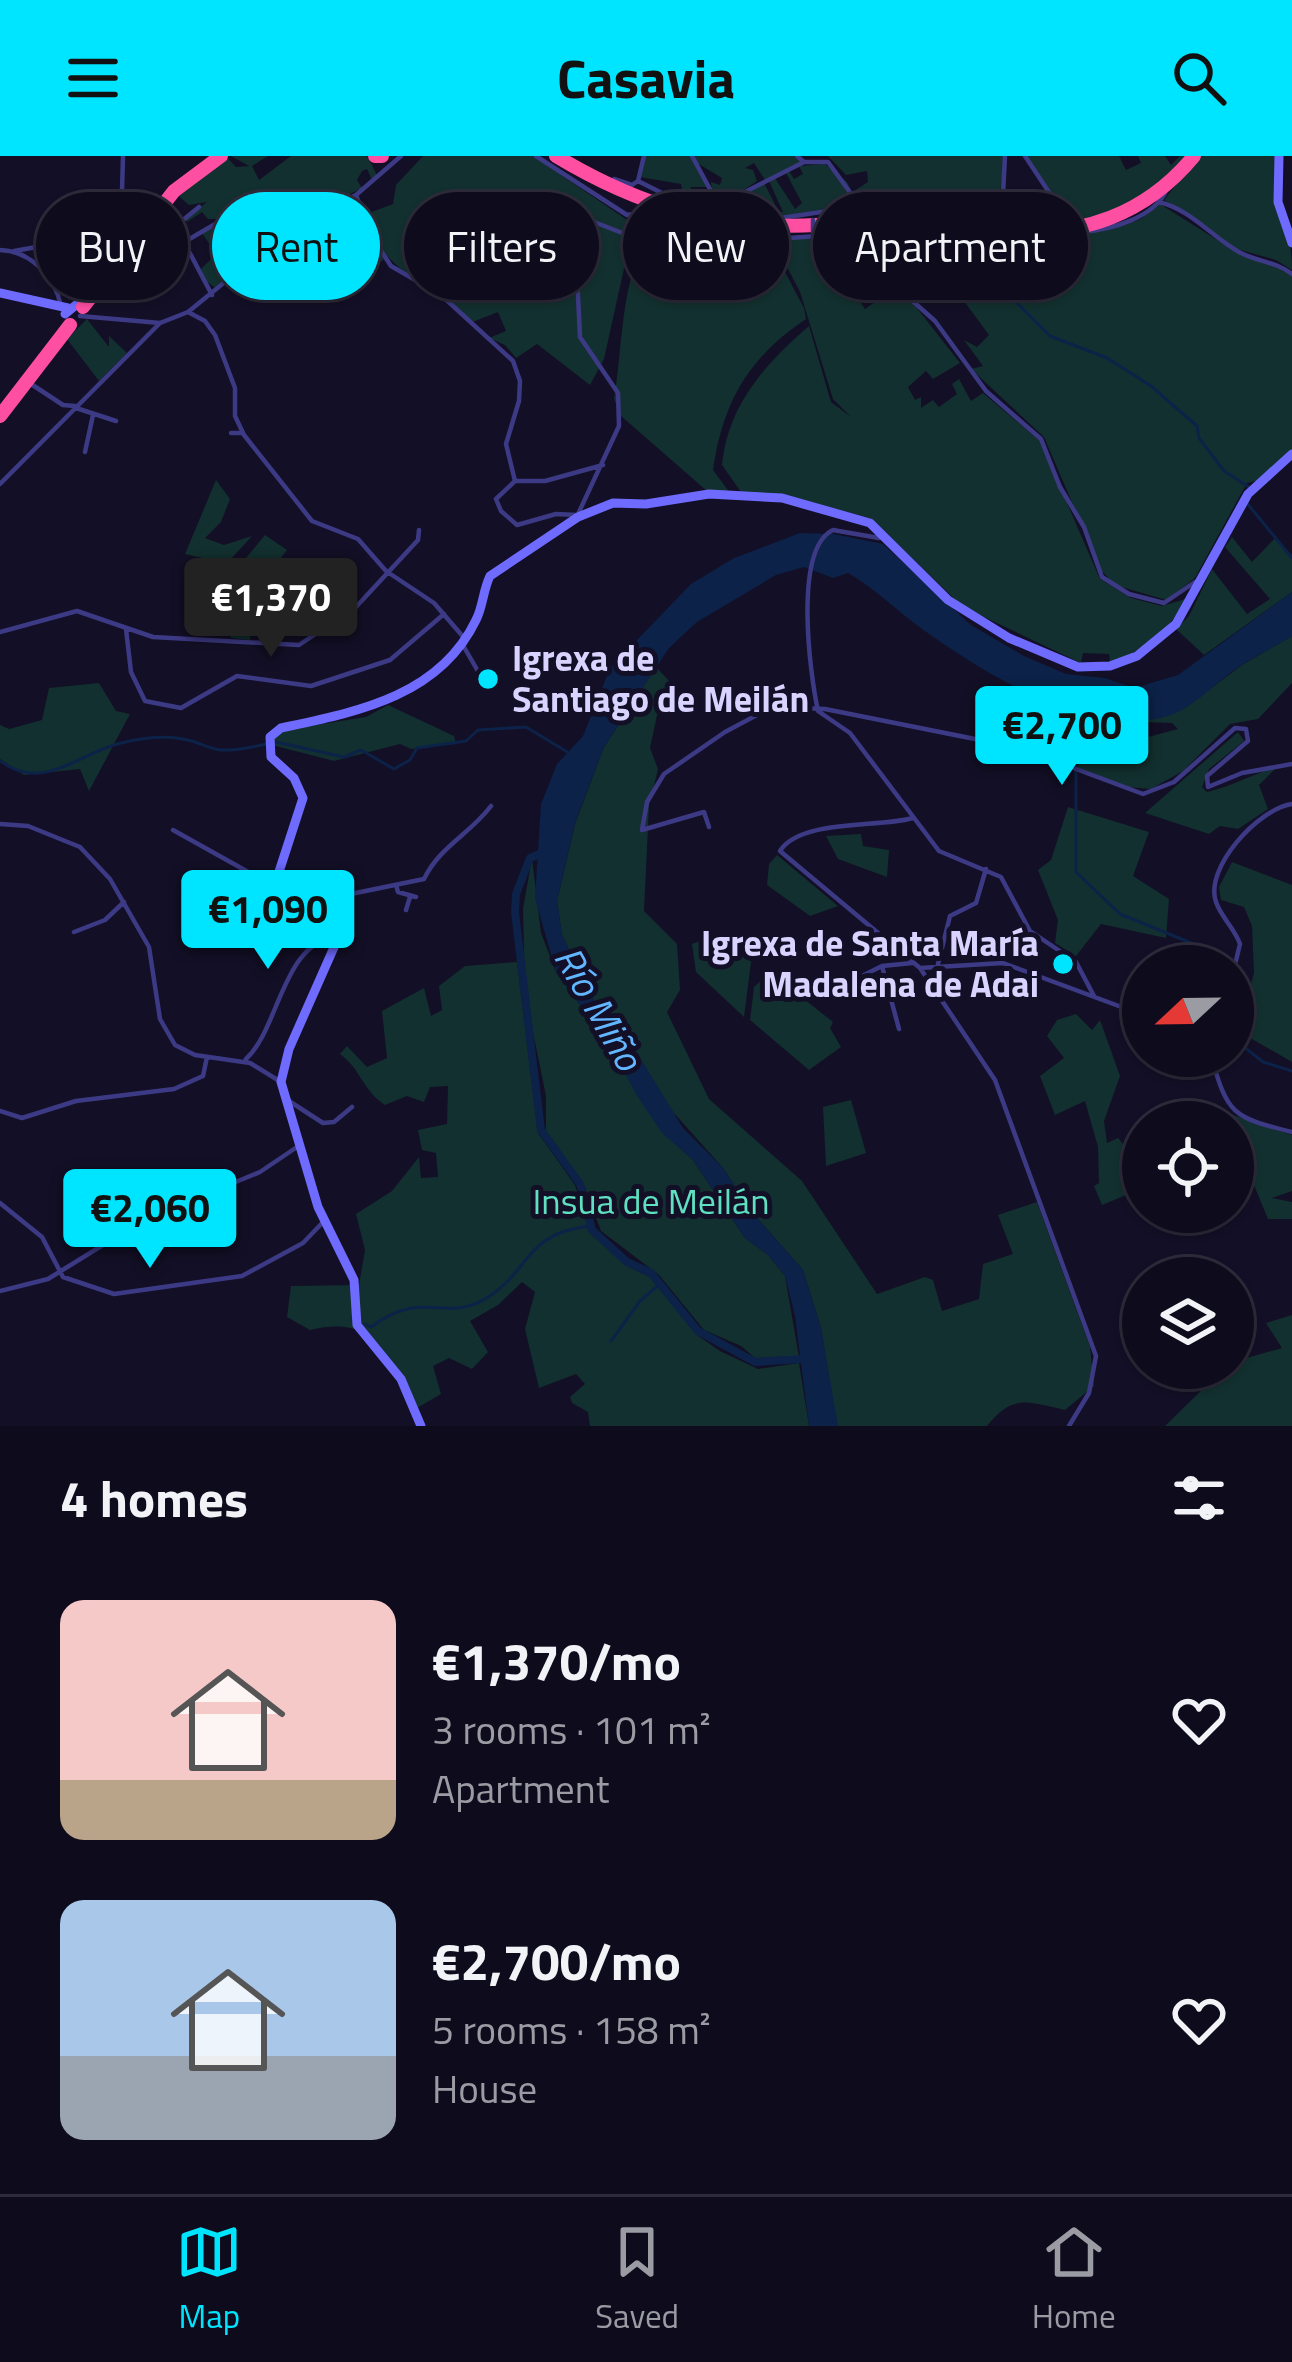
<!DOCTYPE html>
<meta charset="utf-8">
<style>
body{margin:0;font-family:"Titillium Web",sans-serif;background:#1c1929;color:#f1f3f6;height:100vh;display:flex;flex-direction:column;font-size:45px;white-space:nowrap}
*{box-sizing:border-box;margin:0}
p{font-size:39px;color:#9b9ba3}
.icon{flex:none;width:66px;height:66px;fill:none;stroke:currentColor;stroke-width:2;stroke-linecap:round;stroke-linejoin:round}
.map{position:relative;height:1270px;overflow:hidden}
.sheet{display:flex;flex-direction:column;background:#0e0b1c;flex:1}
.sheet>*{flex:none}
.hud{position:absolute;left:36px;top:36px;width:1221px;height:108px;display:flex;gap:24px}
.needle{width:78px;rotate:248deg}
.tools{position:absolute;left:1122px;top:789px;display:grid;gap:24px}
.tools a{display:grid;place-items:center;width:132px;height:132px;border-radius:50%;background:#0e0b1c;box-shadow:0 3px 9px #0004,0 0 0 3px #2e2b3b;font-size:60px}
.price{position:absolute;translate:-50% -102px;padding:0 27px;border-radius:12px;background:#00e5ff;color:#111;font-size:39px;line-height:78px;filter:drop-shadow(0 3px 6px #0008)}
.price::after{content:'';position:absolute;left:50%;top:72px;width:36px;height:27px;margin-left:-18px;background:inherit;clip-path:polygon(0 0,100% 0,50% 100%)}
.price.active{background:#222;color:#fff}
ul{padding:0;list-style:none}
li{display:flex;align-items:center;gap:36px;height:300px;padding:0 60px}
li span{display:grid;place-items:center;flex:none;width:336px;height:240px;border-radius:24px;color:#555}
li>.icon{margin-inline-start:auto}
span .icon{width:144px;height:144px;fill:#fffc;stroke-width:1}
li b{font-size:51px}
h2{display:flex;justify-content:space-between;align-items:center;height:144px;padding:0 60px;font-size:51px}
.chip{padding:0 42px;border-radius:54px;background:#0e0b1c;box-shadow:0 3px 9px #0004,0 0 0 3px #2e2b3b;font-size:42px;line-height:108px}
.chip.active{background:#00e5ff;color:#111}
header{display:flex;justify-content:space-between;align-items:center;height:156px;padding:0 60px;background:#00e5ff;color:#111;font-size:54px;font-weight:700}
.menu{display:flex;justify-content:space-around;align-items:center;height:168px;border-top:3px solid #2e2b3b;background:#0e0b1c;font-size:33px;color:#9b9ba3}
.menu a{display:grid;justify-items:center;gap:6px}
.menu .active{color:#00e5ff}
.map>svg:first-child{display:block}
</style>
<header><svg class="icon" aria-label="menu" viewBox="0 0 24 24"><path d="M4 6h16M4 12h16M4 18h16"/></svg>Casavia<svg class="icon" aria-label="search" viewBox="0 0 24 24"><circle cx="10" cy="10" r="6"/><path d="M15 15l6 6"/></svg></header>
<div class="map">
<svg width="1292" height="1270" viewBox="0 0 1292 1270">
<rect width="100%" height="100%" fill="#130f26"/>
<!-- green -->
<path fill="#12302f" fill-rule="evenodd" d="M 226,0 L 236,11 L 249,10 L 231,0 L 268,0 L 252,10 L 259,24 L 291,0 L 367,0 L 377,19 L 372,24 L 367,13 L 362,15 L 357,24 L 362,32 L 304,61 L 252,105 L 235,112 L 217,133 L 206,125 L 201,113 L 216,98 L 202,77 L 218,67 L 217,63 L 208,63 L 202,56 L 187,66 L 185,63 L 207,46 L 189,49 L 176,38 Z
M 423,0 L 533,0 L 636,70 L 622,78 L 629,90 L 604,203 L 590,229 L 537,188 L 516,202 L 505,189 L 489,182 L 506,175 L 498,156 L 470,167 C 431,116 387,129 366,58 L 393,48 L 396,29 Z
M 645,0 L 794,0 L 801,6 L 765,24 L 754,7 L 745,12 L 753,14 L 757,25 L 739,37 L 712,35 L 711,26 L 720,29 L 722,22 L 697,7 L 708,31 L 691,31 L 691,41 L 683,40 L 681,28 L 640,21 Z
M 828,0 L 1004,0 L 1000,39 L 994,39 L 990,54 L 999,65 L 866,54 L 854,35 L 868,26 L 867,15 L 846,19 Z
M 1027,0 L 1119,0 L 1126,14 L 1141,7 L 1138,0 L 1165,0 L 1171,9 L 1180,0 L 1189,0 C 1159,36 1116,56 1072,67 Z
M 1198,0 L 1277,0 C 1276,40 1292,75 1292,114 L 1276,104 L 1237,93 L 1164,44 Z
M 825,8 L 847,26 L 857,48 L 781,60 L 743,59 L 730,39 L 736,40 L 745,56 L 756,55 L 744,36 L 764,27 L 779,56 L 783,56 L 769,25 L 775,22 L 795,53 L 802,47 L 786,17 L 789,15 L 794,23 L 803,18 L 799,10 Z
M 355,40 L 384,104 L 348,116 L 356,100 L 330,55 Z
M 1160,48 L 1241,99 L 1269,106 L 1292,120 L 1292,296 L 1261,324 L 1247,327 L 1195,422 L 1166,444 L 1115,429 L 1101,414 L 1044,281 L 971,213 L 983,210 L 964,184 L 977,191 L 989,179 L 961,141 L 951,146 L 942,134 L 921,147 C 899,134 884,93 882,68 C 968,67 1056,98 1138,64 C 1146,61 1153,52 1160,48 Z
M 660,64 L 767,82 L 804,152 L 806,163 C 748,202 723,246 713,314 L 730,337 L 707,335 L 621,260 L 614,243 C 624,186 619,110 660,64 Z
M 865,78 L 868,84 L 834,109 L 849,130 L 892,109 L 895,117 L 852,134 L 865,153 L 899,129 L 960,207 L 933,223 L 926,215 L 908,231 L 915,244 L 921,241 L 921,252 L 933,244 L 939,251 L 957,238 L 952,228 L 959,223 L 971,245 L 983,237 L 1040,285 L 1100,423 L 1131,442 L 1162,450 L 1189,442 C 1170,472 1144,495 1110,507 L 1109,498 L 1083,497 L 1081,507 L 963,451 L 870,362 L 801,343 L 741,336 L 722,309 C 728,249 765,208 809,170 L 831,246 L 851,261 L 833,243 L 800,136 L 772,82 Z
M 87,163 L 109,191 L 109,180 L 127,197 L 99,225 L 67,183 Z
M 216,324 L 230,343 L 221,366 L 205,382 L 224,389 L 252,380 L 220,415 L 211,404 L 185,398 Z
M 265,379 L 287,394 L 270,416 L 291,453 L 268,472 L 257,439 L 251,438 L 250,484 L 231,482 L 228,440 L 233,433 L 228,424 Z
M 1232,381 L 1252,406 L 1275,382 L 1292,399 L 1292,436 L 1204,499 L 1176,473 L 1189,460 L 1212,413 L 1247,458 L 1270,443 L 1225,391 Z
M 1292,480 L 1292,527 L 1258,563 L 1230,568 L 1183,615 L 1151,633 L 1126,631 L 1078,613 L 1075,584 L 1079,558 L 1105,561 L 1186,551 L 1242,509 ZM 1084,564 L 1172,567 L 1178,573 L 1084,598 L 1075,584 Z
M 656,511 L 672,528 L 662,536 L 650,592 L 658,613 L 649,650 L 644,755 L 677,788 L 680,834 L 667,856 L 709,943 L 802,1025 L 877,1138 L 925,1121 L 933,1124 L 942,1155 L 979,1143 L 983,1108 L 1013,1098 L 998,1059 L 1037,1046 L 1090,1191 L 1094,1230 L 1065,1254 C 1029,1246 1013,1237 987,1270 L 837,1270 L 821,1172 L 803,1114 L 751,1055 L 723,1012 L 665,947 L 622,872 L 596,849 L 562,779 L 557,745 L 575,668 L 604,591 Z
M 99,527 L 116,555 L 130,558 L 89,635 L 80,613 L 24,619 L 0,603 L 0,569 L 9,573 L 42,564 L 49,532 Z
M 388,549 L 454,580 L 456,588 L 411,593 L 400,588 L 334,605 L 272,589 L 273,581 L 284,574 L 366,561 Z
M 1238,576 L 1244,585 L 1209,613 L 1202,631 L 1207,636 C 1231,631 1252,618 1276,612 L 1259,629 L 1268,653 L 1238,673 L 1220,670 L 1209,678 L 1145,657 Z
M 1068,651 L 1149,676 L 1133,720 L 1169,743 L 1166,782 L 1101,768 L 1076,800 L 1055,787 L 1058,764 L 1038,714 L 1051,704 Z
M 861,678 L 863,690 L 889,694 L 887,721 L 838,703 L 826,680 Z
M 777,699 L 838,750 L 810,760 L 767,729 L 769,708 Z
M 532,702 L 541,777 L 556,816 L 614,896 L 662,976 L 693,1004 L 745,1082 L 768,1099 L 785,1120 L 799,1201 L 755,1202 L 741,1190 L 704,1174 L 659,1119 L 601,1075 L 585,1031 L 546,981 L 546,940 L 525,837 L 523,753 Z
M 1232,706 L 1292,729 L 1292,906 L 1238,875 L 1254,817 L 1252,770 L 1244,751 L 1221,744 L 1219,731 Z
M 700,785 L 715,807 L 752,798 L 744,861 L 696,816 L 692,788 Z
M 517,806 L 538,977 L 575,1029 L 589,1076 L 631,1112 L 652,1122 L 697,1179 L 720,1195 L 758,1213 L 799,1207 L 809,1270 L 590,1270 L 588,1256 L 572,1247 L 570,1241 L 585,1228 L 576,1218 L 539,1232 L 525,1173 L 535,1136 L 522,1126 L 498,1149 L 470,1165 L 488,1196 L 472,1213 L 449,1202 L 433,1210 L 441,1238 L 417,1252 C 385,1201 379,1158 310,1174 L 287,1161 L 291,1130 L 359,1129 L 365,1094 L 356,1058 L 392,1035 L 419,1001 L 421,1022 L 438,1021 L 436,997 L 422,994 L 418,974 L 447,968 L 448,930 L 430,931 L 424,946 L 407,940 L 385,949 C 362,934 361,913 340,898 L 347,890 L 367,911 L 387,902 L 382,855 L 424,832 L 431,860 L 442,854 L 439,830 L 465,810 Z
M 770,816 L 833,866 L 830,872 L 841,891 L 809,914 L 750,864 L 754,831 Z
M 1076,858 L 1092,874 L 1100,864 L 1120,920 L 1104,965 L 1107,987 L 1118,982 L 1143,1012 L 1143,1032 L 1102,1049 L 1094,1030 L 1099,1027 L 1098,991 L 1085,945 L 1055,959 L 1040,920 L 1064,902 L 1047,880 L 1057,864 Z
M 851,944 L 866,997 L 826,1010 L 823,951 Z
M 1230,958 L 1292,979 L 1292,1035 L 1272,1042 L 1292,1046 L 1292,1063 L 1268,1063 L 1233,979 Z
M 1292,1159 L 1292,1270 L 1165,1270 L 1212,1224 L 1205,1212 L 1233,1212 L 1233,1193 L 1243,1203 L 1282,1192 L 1266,1167 Z"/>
<!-- water -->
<path fill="#0c2248" d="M 800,377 L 834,378 L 883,388 L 971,469 L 1024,500 L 1066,518 L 1105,522 L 1134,532 L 1178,519 L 1292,436 L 1292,480 C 1274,491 1254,501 1236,513 C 1215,527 1192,553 1168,560 C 1089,584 984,517 922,473 C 897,455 876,433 848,417 L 833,422 L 804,411 L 776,419 L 697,466 L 669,492 L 604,591 L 575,667 L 557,745 L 562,779 L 596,849 L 622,872 L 683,972 L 723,1012 L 751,1055 L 803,1114 L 821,1172 L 838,1270 L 809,1270 L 795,1160 L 785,1120 L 768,1099 L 745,1082 L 693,1004 L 662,977 L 636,938 L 614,896 L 556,816 L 535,742 L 541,648 L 557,608 L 583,580 L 610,512 L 691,428 L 734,402 Z"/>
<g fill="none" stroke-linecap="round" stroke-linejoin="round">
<!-- stream -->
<path stroke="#0c2248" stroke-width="3" d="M 886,70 L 920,76 L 942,101 L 1009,139 L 1050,180 L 1107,202 L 1151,230 L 1197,270 L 1199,282 L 1224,315 L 1249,331
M 1246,346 L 1292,402
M 1082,556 L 1076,583 L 1076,716 L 1120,758 L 1206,793 L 1208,810
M 276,586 L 344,601 L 361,594 L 394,613 L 410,604 L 417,592 L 466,585 L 478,574 L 526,571 L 569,597
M 0,605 C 44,637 78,597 121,587 C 145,581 171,578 195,586 C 204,589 211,593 221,594 C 237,595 251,591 267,588
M 1233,882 L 1263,906 L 1292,915
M 365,1168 L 371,1171 C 424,1132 443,1167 485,1143 C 531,1116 523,1077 590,1070
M 611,1185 L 640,1145 L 661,1127"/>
<!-- river -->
<path stroke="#0c2248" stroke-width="8" d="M 542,697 L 530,702 L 516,738 L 515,756 L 541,974 L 580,1028 L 592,1074 L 627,1106 L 651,1117 L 698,1175 L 755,1206 L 805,1203"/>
<!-- street -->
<path stroke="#3d3a85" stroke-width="4.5" d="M 536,0 L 627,59 L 639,57 L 641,62 L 636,65 L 633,60
M 692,0 L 712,37 L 741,38 L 804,6
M 797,0 L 804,6 L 828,6 L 868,61
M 1005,0 L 1003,38 L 1016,55
M 1025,0 L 1070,68
M 614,23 L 632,29 L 638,25 L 690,51
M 638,25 L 644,0
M 122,35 L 123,0
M 356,39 L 372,81 L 391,110 L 441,139 L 513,205 L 520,225 L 519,245 L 506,288 L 515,325 L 545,325 L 603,309
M 1158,46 C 1189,52 1212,81 1239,96 C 1257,106 1275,105 1292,118
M 641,61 L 789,82 L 876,76 L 889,91 L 907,140 L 935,165 L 986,235 L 1041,283 L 1060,331 L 1084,371 L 1102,421 L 1129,438 L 1164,447 L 1195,426
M 742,61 L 781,62 L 861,50
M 157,62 L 184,86 L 212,139
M 172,73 L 199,51
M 1081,76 C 1110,74 1155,62 1167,33
M 186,85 L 217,67
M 0,94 C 31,95 55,121 61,150
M 14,95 L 48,89 L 90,51 L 122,35 L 151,57
M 188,156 L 295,69 L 356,39 L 401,0
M 80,160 L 160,167 L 188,156 L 205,165 L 215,179 L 235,232 L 235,260 L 244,279 L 312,365 L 358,383 L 386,415 L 434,447 L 465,483
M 28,226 L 63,249 L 75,250
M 76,252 L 116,265
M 231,277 L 243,277
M 85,296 L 93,259
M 515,325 L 496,343 L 501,355 L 517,369 L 556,358 L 577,359
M 0,328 L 160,167
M 579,356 L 619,270 L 618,237 L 580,181 L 577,118 L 564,69 L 570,63 L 589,64 L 630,80 L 638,65
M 879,382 L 833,374 C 793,393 810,518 818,555 L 850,577 L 939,695 L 1001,721 L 1030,775 L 1076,806 L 1094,840
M 126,473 L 131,516 L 145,545 L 181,552 L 237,520 L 311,530 L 390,504 L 444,458
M 0,476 L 77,455 L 153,481 L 299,489 L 356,451 L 418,384 L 419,374
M 464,491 L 479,517
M 913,662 C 878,672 800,663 780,695 L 920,812 L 995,924 L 1096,1200 L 1089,1237 L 1069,1270
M 0,668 L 28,670 L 80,691 L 110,723 L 149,791 L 160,863 L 175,889 L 195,899 L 250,907 L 281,926
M 709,671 L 704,656 L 642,674 L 647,646 L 664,618 L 725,576 L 772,551 L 825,553 L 1020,592 L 1143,638 L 1174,626 L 1235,572 L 1246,573 L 1248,585 L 1207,620 L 1208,631 L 1242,617 L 1292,608
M 173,674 L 275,731
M 396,729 L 398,736 L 416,741
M 307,747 L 424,723 C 440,690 470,678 491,650
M 406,754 L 410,741
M 336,767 L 340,740
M 74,776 L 105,764 L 124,746
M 869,800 L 884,782
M 938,808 L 950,760 L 976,747 L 986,713
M 920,812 L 1003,807 L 1143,859
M 1233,817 L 1240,788 C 1235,773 1221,761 1216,746 C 1204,712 1258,653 1292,648
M 1233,820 L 1242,847 L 1233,875
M 869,835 L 860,821 L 882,810
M 899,873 L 882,810 L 912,807
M 1211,900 C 1228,959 1232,961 1292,976
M 246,903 C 280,872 282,785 339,780
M 289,945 L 323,967 L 334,966 L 352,951
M 0,955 L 22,962 L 76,945 L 174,933 L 203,920 L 207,901
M 0,1047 L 42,1081 L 63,1121 L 114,1138 L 242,1120 L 303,1087 L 324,1065
M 0,1135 L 48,1123 L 103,1089 L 206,1046 L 226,1030 L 260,1016 L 297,991"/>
<!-- secondary -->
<path stroke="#6f6bff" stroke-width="9" d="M 1279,0 L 1278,46 L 1292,87
M 0,137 L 68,152
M 65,158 L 82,144
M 421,1270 L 401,1223 L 357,1169 L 354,1124 L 318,1051 L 281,926 L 289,893 L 339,780 C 333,753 311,750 286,749 L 277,739 L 276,725 L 303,642 L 294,622 L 271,601 L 270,581 L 281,572 C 356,556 439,541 476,464 C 483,451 483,434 490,420 L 578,361 L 613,347 L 646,348 L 709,338 L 782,342 L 870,367 L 948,444 L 1009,482 L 1078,511 L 1110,510 L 1137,500 L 1176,468 L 1248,338 L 1292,298"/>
<!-- highway -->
<path stroke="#ff4fa3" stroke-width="14" d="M 375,0 L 382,0
M 556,0 C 639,50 719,74 816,69 C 847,68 877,61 908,61 C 941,60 974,69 1007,73 C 1081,83 1147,57 1194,0
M 83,151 L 174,35 L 221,0
M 0,260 L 70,169"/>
<!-- street-bridge -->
<path stroke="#3d3a85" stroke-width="4.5" d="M 813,64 L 813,76"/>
</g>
<!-- markers -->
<g fill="#00e5ff" stroke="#130f26" stroke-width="4.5">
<circle cx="488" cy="523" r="12"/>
<circle cx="1063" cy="808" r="12"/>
</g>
<g text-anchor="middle" stroke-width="10" stroke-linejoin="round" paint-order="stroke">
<!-- poi labels -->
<g font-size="36" font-weight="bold" fill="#d9d4ff" stroke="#130f26" text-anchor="start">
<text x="512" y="515">Igrexa de<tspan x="512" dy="41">Santiago de Meilán</tspan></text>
<text x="1039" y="800" text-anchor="end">Igrexa de Santa María<tspan x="1039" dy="41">Madalena de Adai</tspan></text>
</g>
<!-- park labels -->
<g font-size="36" fill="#5fe0c0" stroke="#130f26">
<text x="651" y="1058">Insua de Meilán</text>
</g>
<!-- water labels -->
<g font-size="39" font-style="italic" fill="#62b6ff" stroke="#130f26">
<text transform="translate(599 852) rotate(60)" y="14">Río Miño</text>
</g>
</g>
</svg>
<div class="tools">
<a><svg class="needle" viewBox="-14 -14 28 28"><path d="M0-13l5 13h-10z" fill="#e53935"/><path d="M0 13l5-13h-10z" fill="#9b9ba3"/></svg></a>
<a><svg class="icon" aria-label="locate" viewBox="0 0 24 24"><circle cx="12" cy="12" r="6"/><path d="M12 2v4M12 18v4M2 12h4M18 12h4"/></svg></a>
<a><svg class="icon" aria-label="layers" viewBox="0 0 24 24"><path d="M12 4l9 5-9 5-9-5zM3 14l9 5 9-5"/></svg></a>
</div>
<b class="price active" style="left:271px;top:504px">€1,370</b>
<b class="price" style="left:1062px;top:632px">€2,700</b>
<b class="price" style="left:268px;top:816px">€1,090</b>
<b class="price" style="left:150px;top:1115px">€2,060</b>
<div class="hud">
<a class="chip">Buy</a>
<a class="chip active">Rent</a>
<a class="chip">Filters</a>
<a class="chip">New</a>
<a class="chip">Apartment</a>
</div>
</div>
<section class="sheet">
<h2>4 homes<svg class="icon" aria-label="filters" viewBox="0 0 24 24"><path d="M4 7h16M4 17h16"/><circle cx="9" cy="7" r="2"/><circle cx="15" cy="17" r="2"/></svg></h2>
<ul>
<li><span style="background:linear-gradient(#f6c9c9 75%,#b9a48a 0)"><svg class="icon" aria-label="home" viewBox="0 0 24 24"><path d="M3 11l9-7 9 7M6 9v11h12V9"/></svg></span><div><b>€1,370/mo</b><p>3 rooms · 101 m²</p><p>Apartment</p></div><svg class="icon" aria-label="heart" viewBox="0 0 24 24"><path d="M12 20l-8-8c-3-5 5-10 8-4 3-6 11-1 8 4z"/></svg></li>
<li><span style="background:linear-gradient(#a9c7e8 65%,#9aa5b1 0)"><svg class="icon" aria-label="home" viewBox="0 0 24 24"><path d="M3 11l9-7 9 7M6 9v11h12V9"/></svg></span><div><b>€2,700/mo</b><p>5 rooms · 158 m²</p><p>House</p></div><svg class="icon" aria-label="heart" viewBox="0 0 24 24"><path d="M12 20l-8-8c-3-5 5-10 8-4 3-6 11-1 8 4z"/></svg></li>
</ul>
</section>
<nav class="menu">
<a class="active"><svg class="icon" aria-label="map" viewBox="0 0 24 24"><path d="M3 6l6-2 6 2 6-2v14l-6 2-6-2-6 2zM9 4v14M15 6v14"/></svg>Map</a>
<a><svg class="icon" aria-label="saved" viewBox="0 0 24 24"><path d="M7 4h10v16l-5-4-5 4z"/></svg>Saved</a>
<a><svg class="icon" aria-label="home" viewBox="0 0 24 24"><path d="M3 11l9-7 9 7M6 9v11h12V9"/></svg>Home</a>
</nav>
